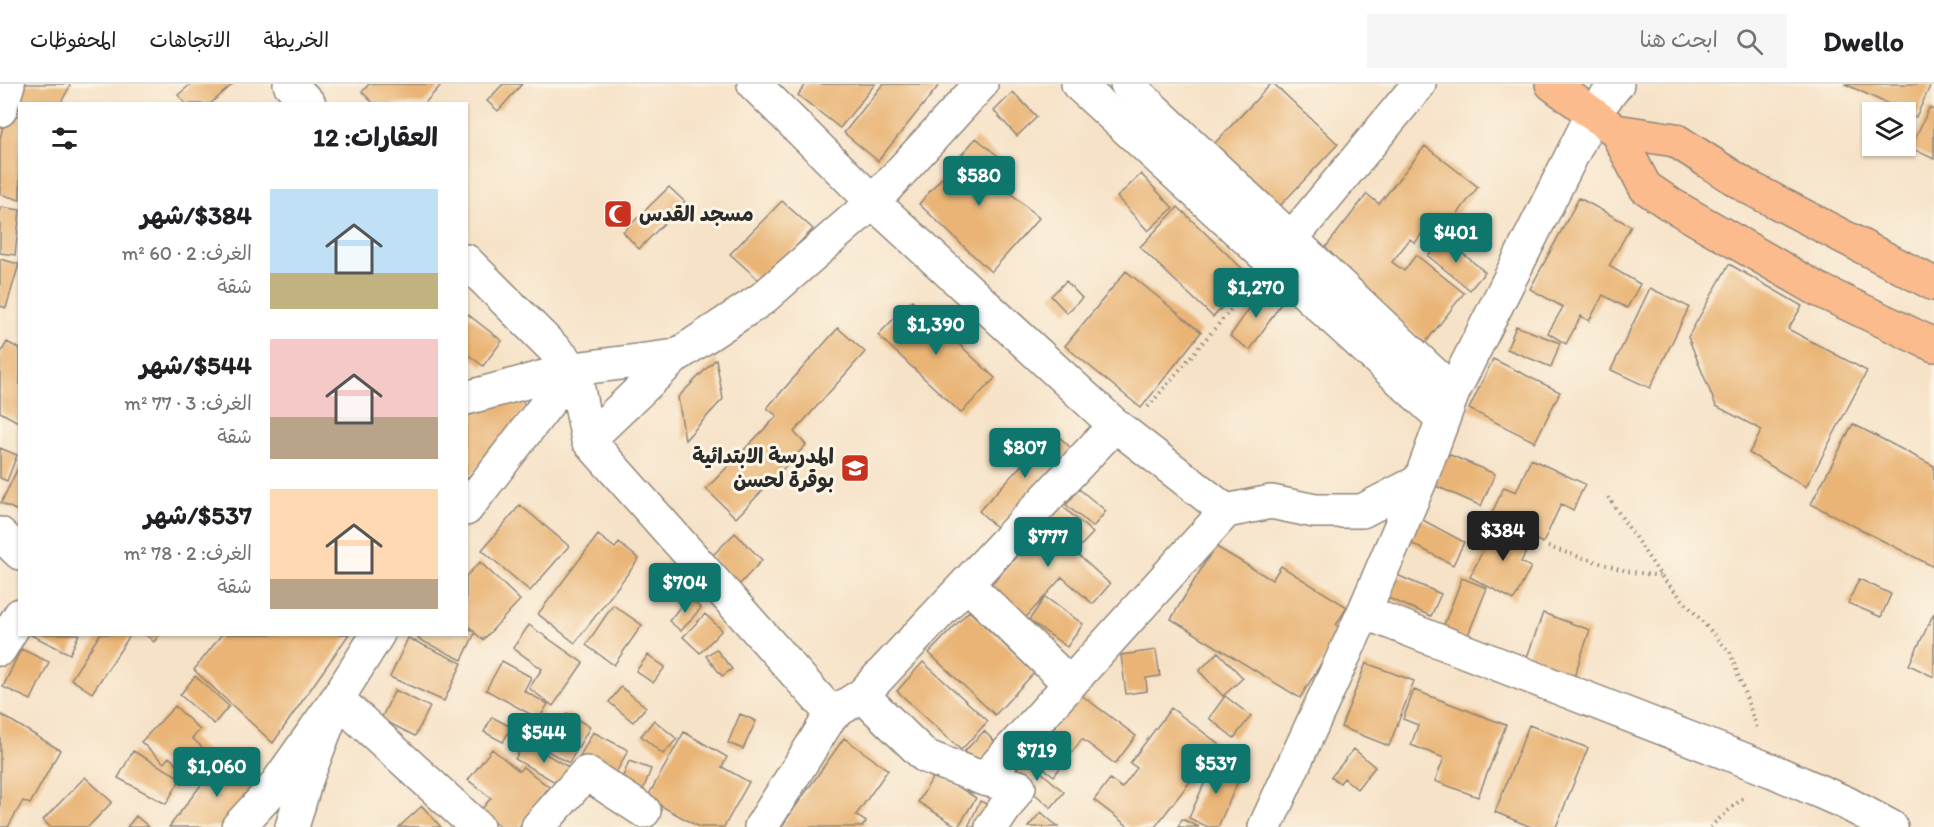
<!DOCTYPE html>
<html lang="ar">
<meta charset="utf-8">
<style>
body{margin:0;font-family:Itim,"Playpen Sans Arabic",sans-serif;background:#f6f6f6;color:#202124;direction:rtl;height:100vh;display:flex;flex-direction:column;font-size:22px;white-space:nowrap}
*{box-sizing:border-box;margin:0}
p{font-size:20px;color:#757577}
.icon{flex:none;width:33px;height:33px;fill:none;stroke:currentColor;stroke-width:2;stroke-linecap:round;stroke-linejoin:round}
.map{position:relative;flex:1;overflow:hidden;direction:ltr}
.side{position:absolute;left:18px;top:18px;width:450px;height:534px;display:flex;flex-direction:column;background:#fff;border-radius:0px;box-shadow:0 2px 4px #0004;direction:rtl}
.side>*{flex:none}
.buttons{position:absolute;left:1862px;top:18px;display:grid;gap:12px}
.buttons a{display:grid;place-items:center;width:54px;height:54px;border-radius:0px;background:#fff;box-shadow:0 2px 4px #0004;font-size:30px}
.price{position:absolute;translate:-50% -51px;padding:0 14px;border-radius:6px;background:#0f766e;color:#fff;font-size:20px;line-height:39px;filter:drop-shadow(0 2px 3px #0008)}
.price::after{content:'';position:absolute;left:50%;top:36px;width:18px;height:14px;margin-left:-9px;background:inherit;clip-path:polygon(0 0,100% 0,50% 100%)}
.price.active{background:#222;color:#fff}
ul{padding:0;list-style:none}
li{display:flex;align-items:center;gap:18px;height:150px;padding:0 30px}
li span{display:grid;place-items:center;flex:none;width:168px;height:120px;border-radius:0px;color:#555}
li>.icon{margin-inline-start:auto}
span .icon{width:72px;height:72px;fill:#fffc;stroke-width:1}
li b{font-size:26px}
h2{display:flex;justify-content:space-between;align-items:center;height:72px;padding:0 30px;font-size:26px}
header{display:flex;align-items:center;gap:36px;box-sizing:border-box;height:84px;padding:0 30px;background:#fff;border-bottom:2px solid #e0e0e0}
header strong{font-size:28px}
nav{display:flex;gap:33px;margin-inline-start:auto;font-size:21px}
.search{width:420px;height:54px;background:#f6f6f6;display:flex;align-items:center;gap:15px;box-sizing:border-box;padding:0 21px;border-radius:0px;color:#757577;font-size:22px}
.map>svg:first-child{display:block}
</style>
<header>
<strong>Dwello</strong>
<div class="search"><svg class="icon" aria-label="search" viewBox="0 0 24 24"><circle cx="10" cy="10" r="6"/><path d="M15 15l6 6"/></svg>ابحث هنا</div>
<nav><a>الخريطة</a><a>الاتجاهات</a><a>المحفوظات</a></nav>
</header>
<div class="map">
<svg width="1934" height="743" viewBox="0 0 1934 743">
<rect width="100%" height="100%" fill="#fcf5e5"/>
<filter id="ink" filterUnits="userSpaceOnUse"><feTurbulence type="fractalNoise" baseFrequency=".0167" numOctaves="2"/><feDisplacementMap in="SourceGraphic" scale="12" xChannelSelector="R" yChannelSelector="G"/><feConvolveMatrix kernelMatrix="1 2 1 2 8 2 1 2 1" color-interpolation-filters="sRGB"/></filter>
<filter id="wash" filterUnits="userSpaceOnUse"><feTurbulence type="fractalNoise" baseFrequency=".008" numOctaves="4" result="noise"/><feDisplacementMap in="SourceGraphic" scale="24" xChannelSelector="R" yChannelSelector="G"/><feGaussianBlur stdDeviation="1.35" result="paint"/><feColorMatrix in="noise" values="0 0 0 0 0 0 0 0 0 0 0 0 0 0 0 0 0 1.4 0 .05"/><feComposite in="paint" operator="in"/></filter>
<g filter="url(#wash)">
<rect width="100%" height="100%" fill="#f6e2c7"/>
<g id="blocks">
<!-- building -->
<path fill="#e9b474" d="M 18,0 L 69,0 L 70,2 L 60,20 L 20,20 L 20,26 L 8,20 Z
M 191,0 L 233,0 L 210,20 L 186,20 L 178,11 Z
M 369,0 L 442,0 L 424,20 L 374,20 L 362,8 Z
M 503,0 L 522,0 L 498,27 L 487,17 Z
M 806,0 L 875,0 L 840,44 L 798,11 Z
M 883,0 L 940,0 L 878,77 L 844,49 Z
M 1271,0 L 1274,0 L 1338,60 L 1278,124 L 1212,62 Z
M 1845,0 L 1931,0 L 1916,33 Z
M 1013,8 L 1037,33 L 1017,52 L 994,27 Z
M 1929,24 L 1934,26 L 1934,75 L 1911,64 Z
M 7,28 L 20,32 L 20,116 L 0,110 L 0,54 Z
M 976,54 L 1004,77 L 991,92 L 1039,134 L 991,188 L 919,120 Z
M 1425,62 L 1478,103 L 1443,149 L 1430,139 L 1415,159 L 1410,155 L 1392,178 L 1404,187 L 1416,171 L 1464,209 L 1426,258 L 1318,173 L 1367,110 L 1379,120 Z
M 1141,90 L 1173,124 L 1148,147 L 1117,113 Z
M 669,103 L 685,118 L 639,165 L 623,148 Z
M 1579,114 L 1631,142 L 1609,182 L 1640,200 L 1627,224 L 1603,211 L 1589,237 L 1581,232 L 1566,260 L 1548,249 L 1563,223 L 1530,205 Z
M 782,117 L 813,145 L 761,198 L 730,170 Z
M 0,123 L 20,126 L 15,171 L 0,169 Z
M 1178,123 L 1251,193 L 1213,233 L 1140,163 Z
M 1443,153 L 1485,188 L 1470,206 L 1428,172 Z
M 0,175 L 19,180 L 6,224 L 0,222 Z
M 1729,180 L 1802,222 L 1788,245 L 1867,287 L 1806,403 L 1749,369 L 1762,346 L 1716,322 L 1688,253 Z
M 1126,187 L 1201,248 L 1141,324 L 1065,262 Z
M 1066,197 L 1082,214 L 1067,229 L 1051,212 Z
M 1650,204 L 1689,223 L 1650,304 L 1611,286 Z
M 1263,205 L 1282,218 L 1250,266 L 1230,252 Z
M 912,216 L 995,294 L 961,329 L 878,251 Z
M 466,229 L 502,257 L 483,282 L 466,269 Z
M 1516,242 L 1560,259 L 1551,283 L 1507,265 Z
M 838,244 L 865,268 L 794,348 L 806,361 L 736,434 L 706,405 L 777,332 L 767,324 Z
M 7,258 L 20,265 L 20,339 L 0,328 L 0,270 Z
M 716,275 L 723,315 L 685,356 L 678,313 Z
M 1493,275 L 1560,308 L 1535,358 L 1469,325 Z
M 517,307 L 526,324 L 466,397 L 466,326 Z
M 1853,340 L 1934,382 L 1934,483 L 1811,420 Z
M 1053,347 L 1071,364 L 997,444 L 979,427 Z
M 0,364 L 17,371 L 7,397 L 0,394 Z
M 1448,370 L 1495,390 L 1481,422 L 1434,401 Z
M 1531,375 L 1585,400 L 1573,426 L 1561,420 L 1543,459 L 1489,435 L 1504,403 L 1516,408 Z
M 20,380 L 20,428 L 1,419 Z
M 1079,405 L 1106,427 L 1093,443 L 1066,421 Z
M 520,421 L 569,462 L 530,507 L 482,466 Z
M 1062,422 L 1093,449 L 1075,468 L 1110,500 L 1093,520 L 1062,493 L 1021,539 L 985,507 Z
M 1419,434 L 1464,458 L 1453,481 L 1407,457 Z
M 1496,440 L 1532,457 L 1521,478 L 1531,483 L 1514,516 L 1470,493 Z
M 735,449 L 762,476 L 739,501 L 711,473 Z
M 598,451 L 615,464 L 619,459 L 639,475 L 575,559 L 538,530 Z
M 1215,462 L 1272,496 L 1281,482 L 1347,523 L 1336,541 L 1342,545 L 1300,614 L 1171,535 Z
M 480,478 L 520,516 L 483,556 L 475,549 L 462,576 L 418,555 L 420,550 L 466,550 L 466,544 L 475,548 L 466,540 L 466,492 Z
M 1397,491 L 1441,510 L 1431,532 L 1388,514 Z
M 1462,494 L 1487,504 L 1466,556 L 1442,546 Z
M 1859,495 L 1891,510 L 1881,533 L 1848,519 Z
M 688,513 L 701,524 L 681,547 L 669,537 Z
M 1045,513 L 1083,540 L 1067,563 L 1029,536 Z
M 613,521 L 642,541 L 614,581 L 586,561 Z
M 969,527 L 1034,589 L 995,631 L 929,569 Z
M 1543,529 L 1590,546 L 1574,593 L 1526,576 Z
M 1934,529 L 1934,593 L 1909,581 Z
M 705,530 L 722,546 L 700,569 L 683,553 Z
M 529,541 L 583,579 L 553,622 L 529,604 L 542,585 L 513,564 Z
M 29,550 L 79,550 L 70,570 Z
M 100,550 L 131,550 L 92,609 L 71,595 Z
M 145,550 L 160,550 L 154,558 Z
M 222,550 L 349,550 L 273,659 L 194,586 Z
M 408,554 L 462,579 L 444,617 L 390,593 Z
M 21,565 L 49,578 L 31,616 L 3,603 Z
M 716,565 L 732,585 L 722,592 L 706,572 Z
M 1156,566 L 1160,592 L 1146,594 L 1147,607 L 1126,610 L 1121,571 Z
M 1218,568 L 1243,594 L 1223,612 L 1199,587 Z
M 648,571 L 665,583 L 653,599 L 636,587 Z
M 502,577 L 531,593 L 524,607 L 548,620 L 539,635 L 486,606 Z
M 923,578 L 988,637 L 961,666 L 897,607 Z
M 1366,579 L 1414,597 L 1389,662 L 1341,643 Z
M 195,592 L 229,622 L 214,640 L 180,611 Z
M 621,603 L 646,623 L 633,638 L 609,618 Z
M 395,606 L 430,623 L 415,652 L 381,635 Z
M 1414,606 L 1506,641 L 1478,713 L 1435,697 L 1444,674 L 1411,661 L 1418,641 L 1403,635 Z
M 1080,610 L 1136,652 L 1115,680 L 1082,655 L 1054,692 L 1031,674 Z
M 1225,612 L 1251,632 L 1234,654 L 1209,634 Z
M 175,622 L 200,646 L 192,654 L 212,672 L 191,694 L 169,673 L 164,679 L 141,658 Z
M 1171,624 L 1219,660 L 1155,743 L 1129,743 L 1094,716 L 1110,695 L 1122,704 L 1137,684 L 1130,679 Z
M 567,629 L 590,643 L 569,679 L 546,666 Z
M 0,630 L 60,666 L 30,720 L 23,717 L 8,743 L 0,743 Z
M 740,630 L 756,637 L 743,665 L 728,659 Z
M 492,633 L 511,643 L 503,658 L 484,648 Z
M 654,636 L 677,655 L 663,670 L 641,652 Z
M 1529,641 L 1588,664 L 1556,743 L 1531,743 L 1495,728 Z
M 984,647 L 999,662 L 975,687 L 960,672 Z
M 593,648 L 628,666 L 615,691 L 580,672 Z
M 684,648 L 727,673 L 722,683 L 749,698 L 724,743 L 699,743 L 647,714 Z
M 844,654 L 888,686 L 856,731 L 866,738 L 862,743 L 781,743 Z
M 525,658 L 572,685 L 562,702 L 515,675 Z
M 492,665 L 519,687 L 523,683 L 549,703 L 519,743 L 501,743 L 480,727 L 491,714 L 468,696 Z
M 1354,665 L 1375,683 L 1357,705 L 1344,694 L 1340,699 L 1331,693 Z
M 133,667 L 181,694 L 166,720 L 118,694 Z
M 223,672 L 258,699 L 225,743 L 169,743 Z
M 1023,672 L 1064,708 L 1051,724 L 1010,688 Z
M 1215,675 L 1242,688 L 1218,743 L 1208,743 L 1189,734 Z
M 629,677 L 651,685 L 642,709 L 620,700 Z
M 936,688 L 976,714 L 958,743 L 918,718 Z
M 85,693 L 112,718 L 88,743 L 50,743 L 43,736 Z
M 980,717 L 993,723 L 984,743 L 968,743 Z
M 422,722 L 441,743 L 399,743 Z
M 1041,728 L 1058,743 L 1028,743 Z
M 136,732 L 149,743 L 127,743 Z
M 1182,735 L 1199,743 L 1178,743 Z"/>
</g>
</g>
<g filter="url(#ink)">
<use href="#blocks" fill-opacity="0" stroke="#908679" stroke-width="1.5"/>
<g fill="none" stroke-linecap="round" stroke-linejoin="round">
<!-- minor casing -->
<g stroke="#908679" stroke-width="36">
<path id="minor" d="M 290,0 L 309,20
M 754,0 L 873,118 L 1115,341 L 1226,427 L 1271,418 L 1315,427 L 1362,427 L 1420,397
M 1078,0 L 1442,334
M 1127,0 L 1453,308
M 0,26 L 8,0
M 1277,172 L 1419,0
M 466,177 L 574,285 L 588,356 L 832,630
M 466,314 L 574,285
M 588,356 L 676,272 L 762,215 L 873,118 L 981,0
M 466,425 L 574,285 L 676,272
M 0,450 L 20,469
M 968,501 L 1070,600
M 1364,528 L 1773,687 L 1846,719 L 1891,743
M 0,565 L 20,531
M 862,611 L 925,672 L 984,695 L 1226,427
M 984,695 L 1019,703 L 992,743
M 238,743 L 273,705 L 337,615 L 477,743
M 292,743 L 306,696 L 337,615 L 378,550
M 538,743 L 586,689 L 644,727
M 761,743 L 832,630 L 862,611 L 1115,341
M 1265,743 L 1364,528 L 1420,397 L 1453,308 L 1592,31 L 1617,0"/>
</g>
<!-- major casing -->
<g stroke="#908679" stroke-width="36">
<path id="major" d="M 1552,0 L 1616,47 L 1675,56 L 1748,103 L 1934,200
M 1616,47 L 1645,103 L 1670,120 L 1817,205 L 1934,261"/>
</g>
<!-- path -->
<path stroke="#908679" stroke-width="4" stroke-dasharray="1.5 4.5" stroke-linecap="butt" d="M 1148,323 L 1250,203
M 1608,413 L 1661,492 L 1730,568 L 1757,644
M 1548,463 L 1626,487 L 1660,492
M 1710,743 L 1745,712"/>
<!-- minor -->
<use href="#minor" stroke="#fff" stroke-width="33"/>
<!-- major -->
<use href="#major" stroke="#fbbb8d" stroke-width="33"/>
</g>
</g>
<!-- icons -->
<defs>
<g id="mosque-square" transform="scale(1.5)"><rect x="-9" y="-9" width="18" height="18" rx="4" fill="#c8321e" stroke="#fcf5e5"/><path d="M3.5-4.9A6 6 0 1 0 3.5 4.9A5 5 0 1 1 3.5-4.9Z" fill="#fff"/></g>
<g id="school-square" transform="scale(1.5)"><rect x="-9" y="-9" width="18" height="18" rx="4" fill="#c8321e" stroke="#fcf5e5"/><path d="M0-5L7-2L0 1L-7-2ZM-4 1L0 2.5L4 1V4Q0 6-4 4Z" fill="#fff"/></g>
</defs>
<g fill-rule="evenodd">
<use href="#mosque-square" x="618" y="130"/>
<use href="#school-square" x="855" y="384"/>
</g>
<g text-anchor="middle" stroke-width="6" stroke-linejoin="round" paint-order="stroke">
<!-- poi labels -->
<g font-size="21" font-weight="bold" fill="#2b2b2b" stroke="#fcf5e5" text-anchor="start">
<text x="639" y="137">مسجد القدس</text>
<text x="834" y="379" text-anchor="end">المدرسة الابتدائية<tspan x="834" dy="24">بوقرة لحسن</tspan></text>
</g>
</g>
</svg>
<div class="buttons">
<a><svg class="icon" aria-label="layers" viewBox="0 0 24 24"><path d="M12 4l9 5-9 5-9-5zM3 14l9 5 9-5"/></svg></a>
</div>
<b class="price" style="left:979px;top:123px">$580</b>
<b class="price" style="left:1456px;top:180px">$401</b>
<b class="price" style="left:1256px;top:235px">$1,270</b>
<b class="price" style="left:936px;top:272px">$1,390</b>
<b class="price" style="left:1025px;top:395px">$807</b>
<b class="price active" style="left:1503px;top:478px">$384</b>
<b class="price" style="left:1048px;top:484px">$777</b>
<b class="price" style="left:685px;top:530px">$704</b>
<b class="price" style="left:544px;top:680px">$544</b>
<b class="price" style="left:1037px;top:698px">$719</b>
<b class="price" style="left:1216px;top:711px">$537</b>
<b class="price" style="left:217px;top:714px">$1,060</b>
<section class="side">
<h2>العقارات: 12<svg class="icon" aria-label="filters" viewBox="0 0 24 24"><path d="M4 7h16M4 17h16"/><circle cx="9" cy="7" r="2"/><circle cx="15" cy="17" r="2"/></svg></h2>
<ul>
<li><span style="background:linear-gradient(#bfe0f5 70%,#c2b280 0)"><svg class="icon" aria-label="home" viewBox="0 0 24 24"><path d="M3 11l9-7 9 7M6 9v11h12V9"/></svg></span><div><b>$384/شهر</b><p>الغرف: 2 · 60 m²</p><p>شقة</p></div></li>
<li><span style="background:linear-gradient(#f6c9c9 65%,#b9a48a 0)"><svg class="icon" aria-label="home" viewBox="0 0 24 24"><path d="M3 11l9-7 9 7M6 9v11h12V9"/></svg></span><div><b>$544/شهر</b><p>الغرف: 3 · 77 m²</p><p>شقة</p></div></li>
<li><span style="background:linear-gradient(#ffd9b3 75%,#b9a48a 0)"><svg class="icon" aria-label="home" viewBox="0 0 24 24"><path d="M3 11l9-7 9 7M6 9v11h12V9"/></svg></span><div><b>$537/شهر</b><p>الغرف: 2 · 78 m²</p><p>شقة</p></div></li>
</ul>
</section>
</div>
